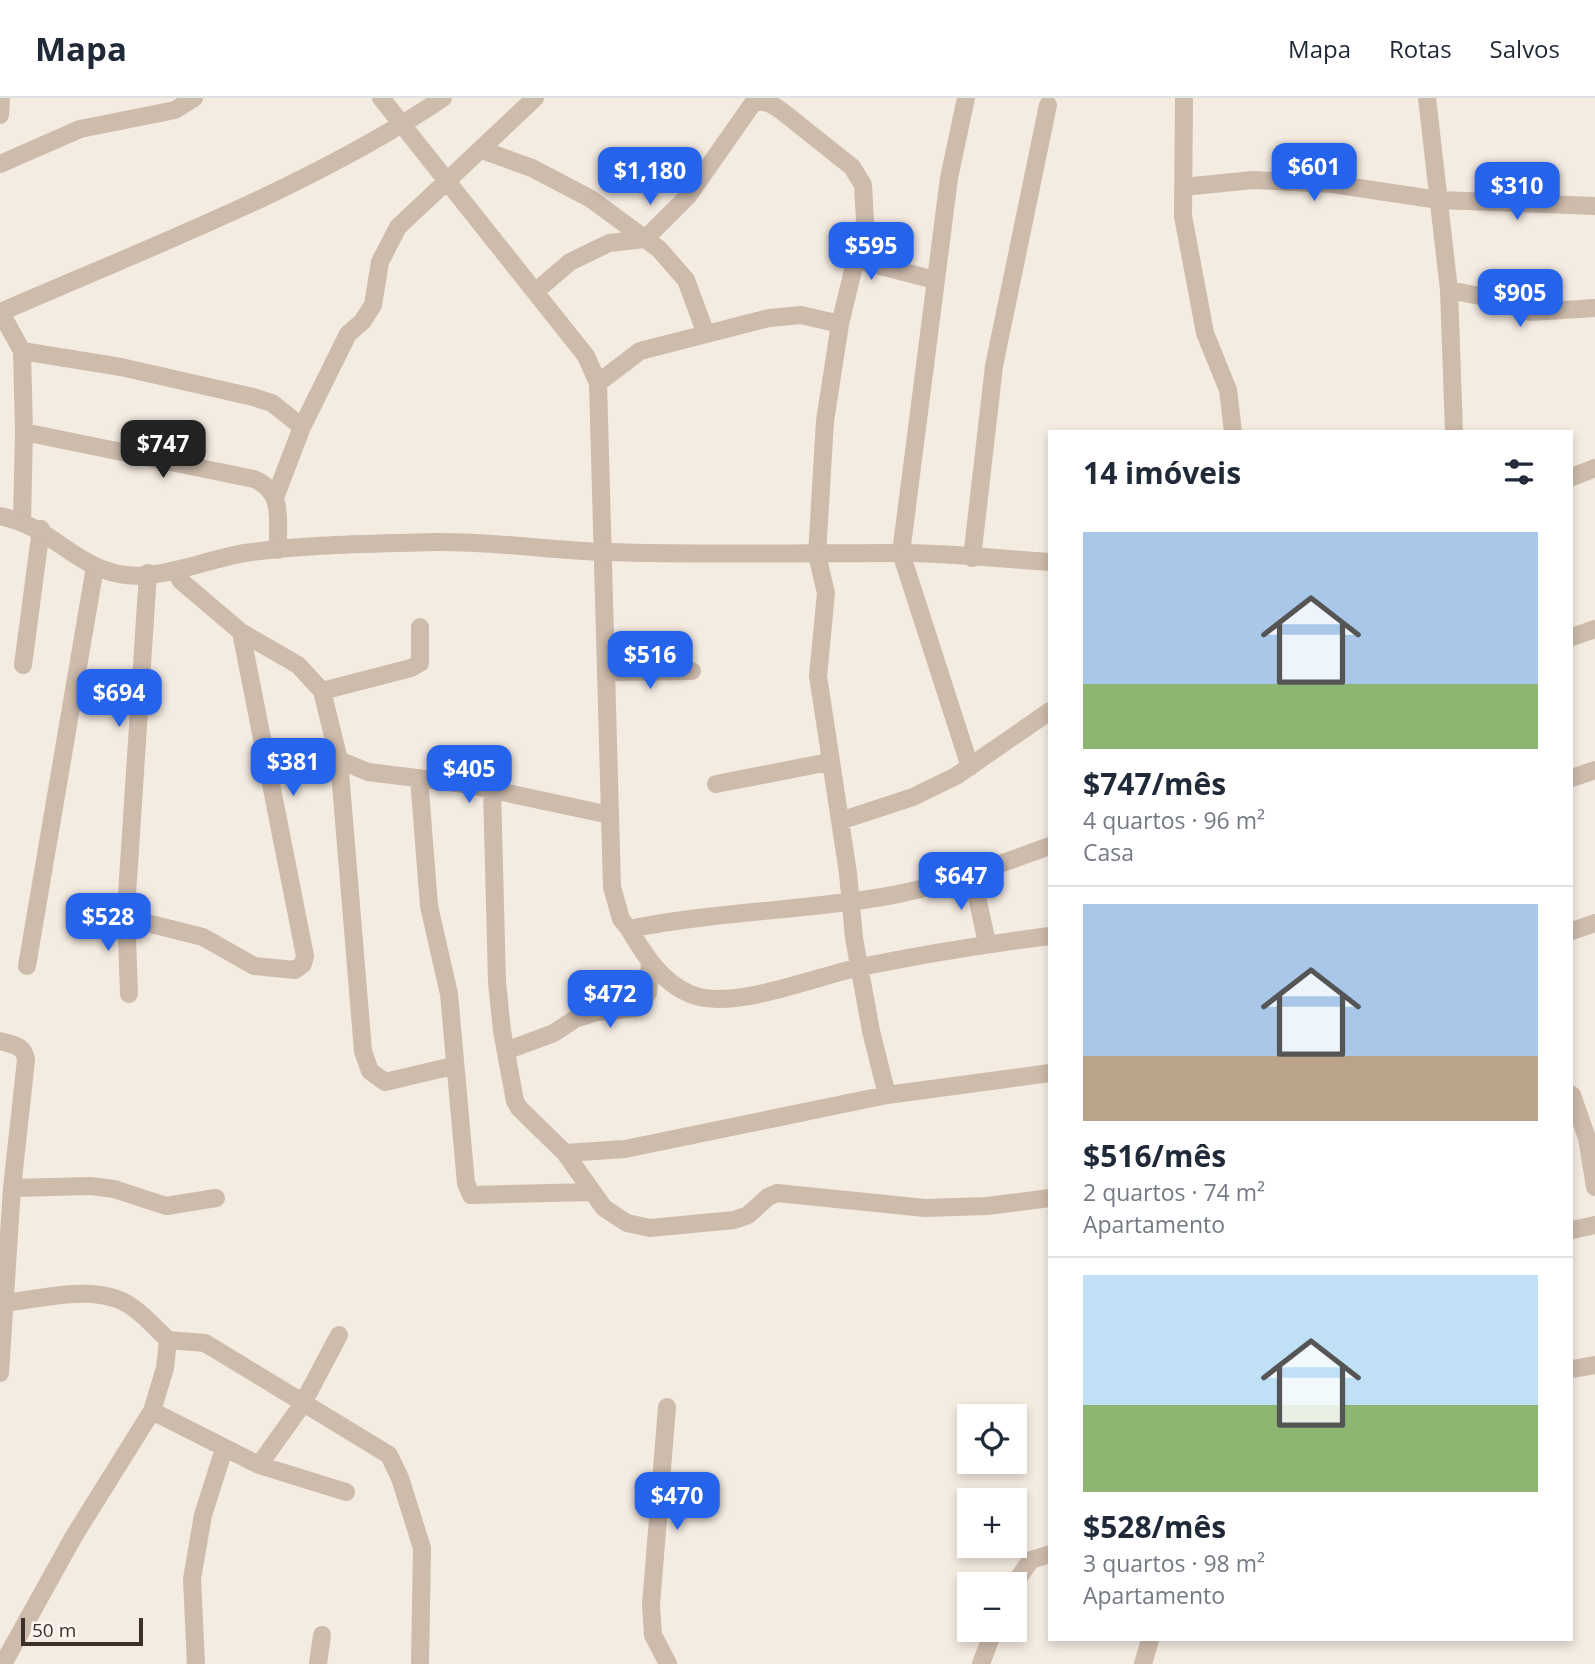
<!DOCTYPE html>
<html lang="pt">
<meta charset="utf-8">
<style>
body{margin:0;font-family:"Open Sans",sans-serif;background:#f6f6f7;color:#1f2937;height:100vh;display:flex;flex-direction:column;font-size:26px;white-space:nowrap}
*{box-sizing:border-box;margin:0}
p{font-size:23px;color:#747a83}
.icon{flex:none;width:38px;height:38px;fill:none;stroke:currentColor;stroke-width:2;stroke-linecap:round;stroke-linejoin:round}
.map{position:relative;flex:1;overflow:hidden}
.sheet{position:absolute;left:1048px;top:332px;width:525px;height:1211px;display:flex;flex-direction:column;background:#fff;border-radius:0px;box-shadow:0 4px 10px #0003}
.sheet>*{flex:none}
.fabs{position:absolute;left:957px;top:1306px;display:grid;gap:14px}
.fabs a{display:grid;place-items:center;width:70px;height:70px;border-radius:0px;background:#fff;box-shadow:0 4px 10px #0003;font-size:35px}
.scale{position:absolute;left:21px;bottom:18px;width:122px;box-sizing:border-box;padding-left:7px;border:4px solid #3b302b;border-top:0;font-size:19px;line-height:24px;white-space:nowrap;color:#3b302b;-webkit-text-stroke:5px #fbf5ee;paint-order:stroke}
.price{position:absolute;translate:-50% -60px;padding:0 16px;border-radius:14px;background:#2563eb;color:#fff;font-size:23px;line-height:46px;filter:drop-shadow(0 2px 4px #0008)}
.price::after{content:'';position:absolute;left:50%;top:42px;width:21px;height:16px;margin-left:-10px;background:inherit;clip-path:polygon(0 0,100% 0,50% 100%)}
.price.active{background:#222;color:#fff}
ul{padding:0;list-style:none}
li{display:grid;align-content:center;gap:14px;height:371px;padding:0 35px}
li+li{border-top:2px solid #e0e1e3}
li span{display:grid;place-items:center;height:217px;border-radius:0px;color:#555}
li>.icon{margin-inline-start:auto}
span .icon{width:126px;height:126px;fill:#fffc;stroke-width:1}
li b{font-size:30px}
h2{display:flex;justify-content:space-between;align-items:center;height:84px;padding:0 35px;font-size:30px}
header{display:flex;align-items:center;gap:42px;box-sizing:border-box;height:98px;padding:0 35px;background:#fff;border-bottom:2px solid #e0e1e3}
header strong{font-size:33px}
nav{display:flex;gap:38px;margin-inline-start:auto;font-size:24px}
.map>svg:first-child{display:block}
</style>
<header>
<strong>Mapa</strong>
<nav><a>Mapa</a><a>Rotas</a><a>Salvos</a></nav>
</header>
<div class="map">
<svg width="1595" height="1566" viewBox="0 0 1595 1566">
<rect width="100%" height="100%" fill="#f4ebe1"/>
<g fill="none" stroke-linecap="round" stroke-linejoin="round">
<!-- minor -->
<path stroke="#cdbbac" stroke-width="18" d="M 381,0 L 586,258 L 598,285 L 612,789 L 621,821 L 629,831 C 712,814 798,813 882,799 C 939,790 996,767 1050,748
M 966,0 L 949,80 L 901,455 L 970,669
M 1184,0 L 1183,118 L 1205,235 L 1228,292 L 1233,334
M 1427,0 L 1449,192 L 1454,334
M 0,17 L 1,0
M 482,52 L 532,70 L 591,101 L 659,151 L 686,182 L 706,236
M 0,66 L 80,31 L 175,12 L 194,0
M 1183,89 L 1253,82 L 1332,86 L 1439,102 L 1595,108
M 857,162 L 935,182
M 1449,192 L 1485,199 L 1531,214 L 1595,210
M 536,193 L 570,164 L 609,145 L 645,141 L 688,98 L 753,5 C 766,1 773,7 783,14 L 852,69 L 863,87 L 865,123 L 840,226 L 825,323 L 817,457 L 826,495 L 818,578 L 848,775 L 854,840 L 871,933 L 887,997
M 0,213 L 22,253 L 24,334 L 22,422
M 1,214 C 147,150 310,89 443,0
M 22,253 L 121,269 L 253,299 L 272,305 L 302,329
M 598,285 L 640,253 L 769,220 L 801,217 L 840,226
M 24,334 L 254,381 C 285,394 277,422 278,452
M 276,397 L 302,329 L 348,236 L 362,224 L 373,207 L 380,164 L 398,129 L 535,0
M 972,460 L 994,268 L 1048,7
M 175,472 L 181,483 L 241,534 L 298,567 L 322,593 L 339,662 L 363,953 L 370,973 L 385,984 L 453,968
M 148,475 L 126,812 L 143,824 L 203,839 L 254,868 L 295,872 L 303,866 L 305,858 L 241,534
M 1572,539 L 1595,531
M 23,567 L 41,431
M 608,574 L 692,573
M 322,593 L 411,570 L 420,565 L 420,529
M 339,662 L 368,674 L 465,686 L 610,717
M 419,680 L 429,808 L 449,896 L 466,1085 L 471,1097 L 590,1094
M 1572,680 L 1595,672
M 716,686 L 829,664
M 492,692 L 497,884 L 502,933 L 515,1003 L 519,1010 L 565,1055 L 604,1110 L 627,1125 L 650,1130 L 734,1122 L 748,1117 L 768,1099 L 777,1095 L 925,1110 L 987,1108 L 1050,1100
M 840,723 L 913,699 L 956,678 L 1050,613
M 972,776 L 987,845
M 126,812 L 129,896
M 629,831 C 644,856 661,884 690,896 C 732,914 816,878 861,869 C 924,856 987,846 1050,838
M 1572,833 L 1595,825
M 27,868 L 95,469
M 0,943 C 13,947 24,947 26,962 L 12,1090 L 0,1275
M 508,952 L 554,935 L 575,921 L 597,914 L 637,910 L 648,895 L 650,864
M 1572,997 L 1587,1040 L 1595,1089
M 565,1055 L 625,1051 L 887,997 L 1050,975
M 12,1090 L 91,1088 L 114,1091 L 166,1108 L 216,1100
M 1572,1132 L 1595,1127
M 168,1242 L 205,1245 L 389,1357 L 400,1380 L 422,1450 L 420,1566
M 1572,1271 L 1595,1267
M 667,1309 L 651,1507 L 653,1537 L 668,1566
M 152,1313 L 259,1367 L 302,1307 L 339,1237
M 259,1367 L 346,1394
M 1014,1486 L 1031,1462 L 1050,1456
M 3,1566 L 74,1438 L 152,1313 L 165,1270 L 168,1242 C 153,1228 137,1208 117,1201 C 84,1189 39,1201 4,1205
M 196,1566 L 192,1481 L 203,1417 L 224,1351
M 318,1566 L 322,1537
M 981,1566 L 994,1531
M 1143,1566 L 1150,1542"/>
<!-- tertiary -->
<path stroke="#cdbbac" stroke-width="18" d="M 1572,379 L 1595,370
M 0,418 C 50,428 75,468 119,476 C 157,484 207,461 245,455 C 306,446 371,446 433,444 C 490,443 548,452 605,454 C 703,457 801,455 900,455 C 950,455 1000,461 1050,464"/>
</g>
</svg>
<div class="fabs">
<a><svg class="icon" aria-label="locate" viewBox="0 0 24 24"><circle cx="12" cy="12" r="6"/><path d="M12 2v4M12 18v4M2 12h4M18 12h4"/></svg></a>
<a>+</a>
<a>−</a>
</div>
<div class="scale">50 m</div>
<b class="price" style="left:1314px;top:105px">$601</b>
<b class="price" style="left:650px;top:109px">$1,180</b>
<b class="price" style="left:1517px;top:124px">$310</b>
<b class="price" style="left:871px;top:184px">$595</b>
<b class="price" style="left:1520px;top:231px">$905</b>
<b class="price active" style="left:163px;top:382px">$747</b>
<b class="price" style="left:650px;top:593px">$516</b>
<b class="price" style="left:119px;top:631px">$694</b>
<b class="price" style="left:293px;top:700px">$381</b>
<b class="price" style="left:469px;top:707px">$405</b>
<b class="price" style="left:961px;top:814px">$647</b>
<b class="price" style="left:108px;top:855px">$528</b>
<b class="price" style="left:610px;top:932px">$472</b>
<b class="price" style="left:677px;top:1434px">$470</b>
<section class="sheet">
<h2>14 imóveis<svg class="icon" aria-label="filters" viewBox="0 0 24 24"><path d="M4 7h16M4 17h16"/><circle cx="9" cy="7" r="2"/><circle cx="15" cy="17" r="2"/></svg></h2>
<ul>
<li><span style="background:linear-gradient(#a9c7e8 70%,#8fb573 0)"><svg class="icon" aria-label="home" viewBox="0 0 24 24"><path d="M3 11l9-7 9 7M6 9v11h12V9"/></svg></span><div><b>$747/mês</b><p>4 quartos · 96 m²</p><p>Casa</p></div></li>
<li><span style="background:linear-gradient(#a9c7e8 70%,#b9a48a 0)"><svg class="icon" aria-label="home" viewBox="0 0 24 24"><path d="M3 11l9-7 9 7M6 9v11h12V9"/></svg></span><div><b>$516/mês</b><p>2 quartos · 74 m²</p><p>Apartamento</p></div></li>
<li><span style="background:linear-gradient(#bfe0f5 60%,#8fb573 0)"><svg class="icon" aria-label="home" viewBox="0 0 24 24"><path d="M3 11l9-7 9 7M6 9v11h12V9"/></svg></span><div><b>$528/mês</b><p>3 quartos · 98 m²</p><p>Apartamento</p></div></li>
</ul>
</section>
</div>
